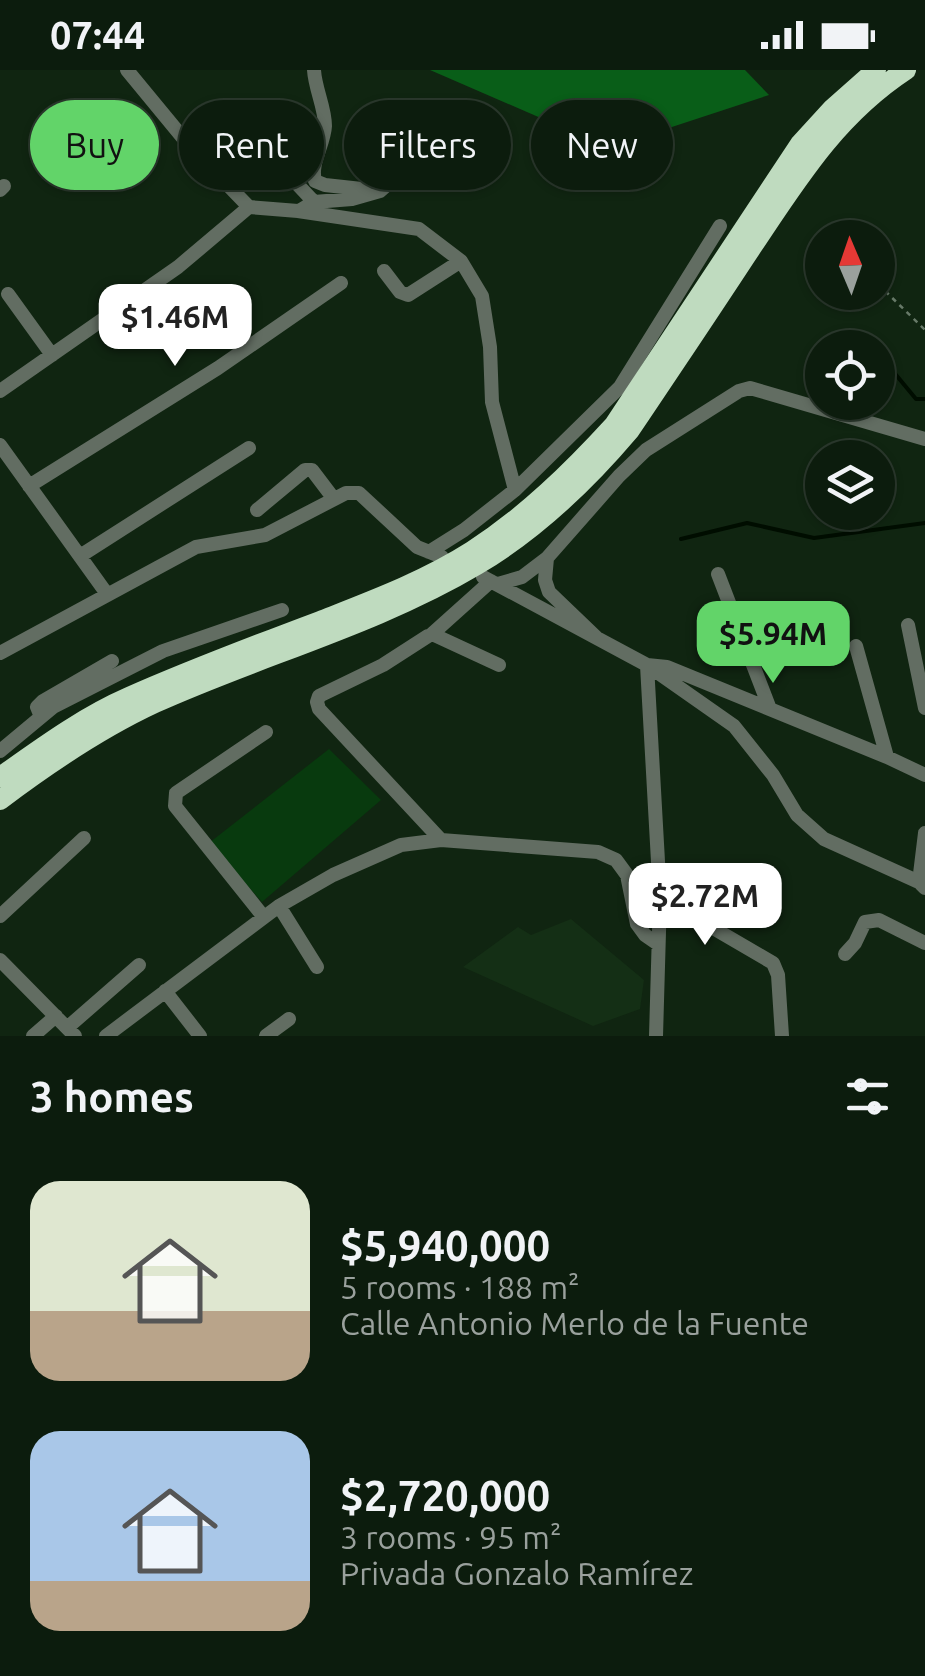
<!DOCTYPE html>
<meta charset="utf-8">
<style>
body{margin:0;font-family:Ubuntu,sans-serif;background:#1a291b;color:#f1f3f6;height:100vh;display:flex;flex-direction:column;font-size:38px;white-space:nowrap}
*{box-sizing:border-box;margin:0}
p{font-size:32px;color:#9aa19d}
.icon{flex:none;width:55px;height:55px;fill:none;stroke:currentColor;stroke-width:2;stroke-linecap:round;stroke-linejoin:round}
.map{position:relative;height:966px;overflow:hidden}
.sheet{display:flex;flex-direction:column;background:#0c1c0d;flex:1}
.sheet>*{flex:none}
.hud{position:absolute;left:30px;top:30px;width:865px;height:90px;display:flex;gap:20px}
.needle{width:65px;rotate:358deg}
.buttons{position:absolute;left:805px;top:150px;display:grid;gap:20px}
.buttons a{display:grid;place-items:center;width:90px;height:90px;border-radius:50%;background:#0c1c0d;box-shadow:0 2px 8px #0004,0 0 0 2px #2c3a2e;font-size:50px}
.price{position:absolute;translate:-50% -85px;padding:0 22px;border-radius:20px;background:#fff;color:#222;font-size:32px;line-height:65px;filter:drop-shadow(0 2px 5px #0008)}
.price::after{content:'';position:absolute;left:50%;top:60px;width:30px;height:22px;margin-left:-15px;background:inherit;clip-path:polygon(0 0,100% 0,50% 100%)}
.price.on{background:#62d469;color:#111}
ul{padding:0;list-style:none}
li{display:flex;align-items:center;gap:30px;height:250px;padding:0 30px}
li span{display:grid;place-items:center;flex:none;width:280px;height:200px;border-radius:30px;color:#555}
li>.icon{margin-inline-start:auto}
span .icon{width:120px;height:120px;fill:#fffc;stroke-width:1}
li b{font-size:42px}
h2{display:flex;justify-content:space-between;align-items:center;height:120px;padding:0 30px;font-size:42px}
.tag{padding:0 35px;border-radius:45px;background:#0c1c0d;box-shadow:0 2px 8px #0004,0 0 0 2px #2c3a2e;font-size:35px;line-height:90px}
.tag.on{background:#62d469;color:#111}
.status{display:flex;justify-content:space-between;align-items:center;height:70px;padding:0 50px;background:#0c1c0d;direction:ltr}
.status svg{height:28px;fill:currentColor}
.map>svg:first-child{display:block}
</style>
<div class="status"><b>07:44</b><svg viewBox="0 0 49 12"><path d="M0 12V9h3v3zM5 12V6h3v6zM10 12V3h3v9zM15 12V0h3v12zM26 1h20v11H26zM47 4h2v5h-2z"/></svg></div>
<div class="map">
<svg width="925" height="966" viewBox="0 0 925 966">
<rect width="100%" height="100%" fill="#102511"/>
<!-- built -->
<path fill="#142f15" d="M 571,849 L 644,910 L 640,939 L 593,956 L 463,897 L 518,857 L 531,865 Z"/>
<!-- green -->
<path fill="#083a0e" d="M 329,679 L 381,730 L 262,832 L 209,773 Z"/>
<!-- forest -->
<path fill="#095e18" d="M 430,0 L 745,0 L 769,25 L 614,76 L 589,69 Z"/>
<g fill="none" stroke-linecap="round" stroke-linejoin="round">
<!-- stream -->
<path stroke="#000d00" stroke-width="4" d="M 882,288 L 916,329 L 925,329
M 681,469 L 747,453 L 814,468 L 925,453"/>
<!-- path -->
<path stroke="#677968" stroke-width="2.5" stroke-dasharray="5 5" stroke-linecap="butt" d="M 878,214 L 925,260"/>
<!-- minor -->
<path stroke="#626d62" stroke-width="14" d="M 127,0 L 188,74 L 249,137 L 298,141 L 419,159 L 461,191 L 482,226 L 490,277 L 492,332 L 515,420
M 314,0 C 315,19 325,37 325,56 C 324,75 310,93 315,111 L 325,115 L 380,121
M 285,101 L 314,132
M 0,120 L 4,116
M 299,141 L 314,132 L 352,129 L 380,121 L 388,114 L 382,101 L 355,88
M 384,201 L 400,222 L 408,225 L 461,191
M 8,224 L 52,285
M 0,321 L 178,197 L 249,137
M 0,375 L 107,524
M 29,416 L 218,298 L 341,213
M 257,440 L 305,400 L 312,400 L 334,429
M 429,482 L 464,460 L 515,420 L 620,317 L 720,156
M 80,486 L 249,378
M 718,504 L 770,639
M 483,507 L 647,595 L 734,656 L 773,705 L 797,745 L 824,769 L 919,812 L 925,818
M 491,511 L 432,564 L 499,595
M 498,514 L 522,507 L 547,488
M 908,555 L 925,638
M 428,566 L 383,595 L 319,626 L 317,632 L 319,639 L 441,770
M 597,568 L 549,522 L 545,510 L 547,488 L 619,406 L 646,380 L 739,321 L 750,318 L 925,369
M 856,576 L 887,687
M 0,583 L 196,477 L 265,465 L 346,423 L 359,423 L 417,477 L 442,487
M 647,595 L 660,827 L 656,966
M 647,595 L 667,597 L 887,687 L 925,705
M 41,647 L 37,637 L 43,631 L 112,591
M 0,681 L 53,637 L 163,581 L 282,540
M 919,812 L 925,763
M 660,827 L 773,893 L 778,905 L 782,966
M 279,836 L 317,897
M 0,846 L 84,768
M 263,846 L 175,736 L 176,723 L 266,662
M 845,884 L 855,873 L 865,852 L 879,850 L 925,873
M 0,890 L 75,966
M 165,921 L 200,966
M 68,957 L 139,895
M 33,966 L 56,946
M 106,966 L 279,836 L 333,805 L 401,775 L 441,770 L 598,782 L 616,790 L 627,805 L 637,854 L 645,865 L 658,874
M 266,966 L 289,949"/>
<!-- highway -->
<path stroke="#bfdbbf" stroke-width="20" d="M 0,707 C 41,678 83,647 129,627 C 192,599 256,575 320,551 C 371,531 425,511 472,481 C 526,446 571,402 614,355 L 800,74 L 832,39 L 876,0
M 0,730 C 49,693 99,659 155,633 C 261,585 376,555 477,495 C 536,460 586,412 630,360 C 669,302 708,244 746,186 C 794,115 833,48 906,0"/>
</g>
</svg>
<div class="buttons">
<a><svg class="needle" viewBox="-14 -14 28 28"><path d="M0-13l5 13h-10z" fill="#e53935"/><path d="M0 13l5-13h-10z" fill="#9aa19d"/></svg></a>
<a><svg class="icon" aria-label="locate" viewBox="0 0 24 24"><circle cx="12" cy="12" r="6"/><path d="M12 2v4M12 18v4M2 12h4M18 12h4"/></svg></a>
<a><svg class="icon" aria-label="layers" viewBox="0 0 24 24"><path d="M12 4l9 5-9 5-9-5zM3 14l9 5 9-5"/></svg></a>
</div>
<b class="price" style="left:175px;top:299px">$1.46M</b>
<b class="price on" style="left:773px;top:616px">$5.94M</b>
<b class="price" style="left:705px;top:878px">$2.72M</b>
<div class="hud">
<a class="tag on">Buy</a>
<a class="tag">Rent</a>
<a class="tag">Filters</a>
<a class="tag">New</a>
</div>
</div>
<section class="sheet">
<h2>3 homes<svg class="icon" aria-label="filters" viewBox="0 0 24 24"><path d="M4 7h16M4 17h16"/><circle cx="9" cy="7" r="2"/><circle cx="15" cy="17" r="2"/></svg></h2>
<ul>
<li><span style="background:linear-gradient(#dfe7d0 65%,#b9a48a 0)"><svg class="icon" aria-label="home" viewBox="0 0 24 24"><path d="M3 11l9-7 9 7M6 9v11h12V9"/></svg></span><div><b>$5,940,000</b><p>5 rooms · 188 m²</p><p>Calle Antonio Merlo de la Fuente</p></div></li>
<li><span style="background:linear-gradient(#a9c7e8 75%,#b9a48a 0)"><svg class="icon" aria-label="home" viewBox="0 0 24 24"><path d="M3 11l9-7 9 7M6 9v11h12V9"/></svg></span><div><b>$2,720,000</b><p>3 rooms · 95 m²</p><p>Privada Gonzalo Ramírez</p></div></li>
</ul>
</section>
